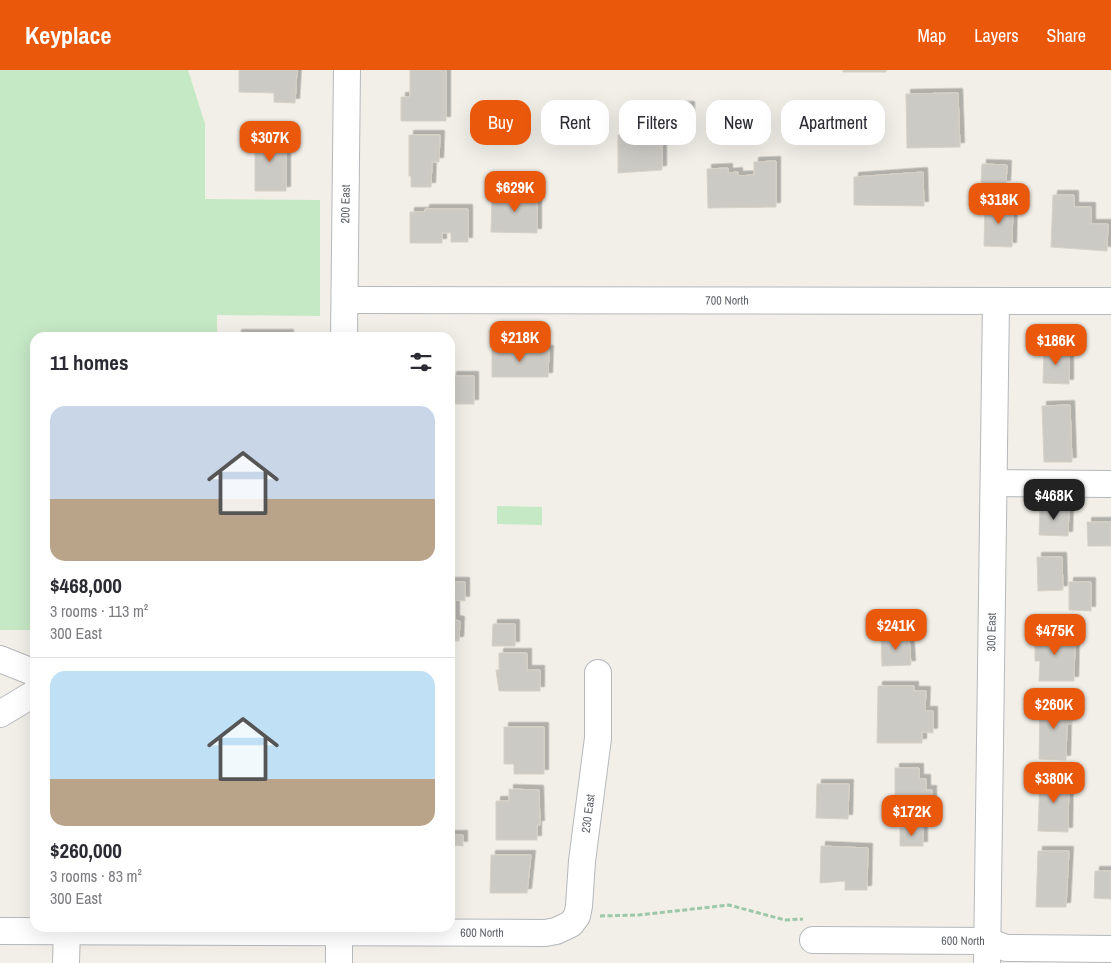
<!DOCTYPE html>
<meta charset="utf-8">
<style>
body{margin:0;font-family:"Archivo Narrow",sans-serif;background:#f2f2f3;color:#2b2b33;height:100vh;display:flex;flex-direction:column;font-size:19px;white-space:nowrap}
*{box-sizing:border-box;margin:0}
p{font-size:16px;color:#7c7c81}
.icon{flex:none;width:28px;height:28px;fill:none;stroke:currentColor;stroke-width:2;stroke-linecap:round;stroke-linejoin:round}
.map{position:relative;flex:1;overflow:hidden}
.drawer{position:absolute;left:30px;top:262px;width:425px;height:600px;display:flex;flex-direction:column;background:#fff;border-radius:15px;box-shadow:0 5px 20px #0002}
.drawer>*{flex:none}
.guide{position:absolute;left:470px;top:30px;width:475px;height:45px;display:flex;gap:10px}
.price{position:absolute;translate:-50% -42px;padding:0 11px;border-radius:10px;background:#ea580c;color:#fff;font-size:16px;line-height:32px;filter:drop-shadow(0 1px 2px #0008)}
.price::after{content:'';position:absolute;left:50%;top:30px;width:15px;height:11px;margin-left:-8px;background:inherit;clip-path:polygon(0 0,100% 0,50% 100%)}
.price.current{background:#222;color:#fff}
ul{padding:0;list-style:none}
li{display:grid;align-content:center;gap:10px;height:265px;padding:0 20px}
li+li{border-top:1px solid #e1e1e2}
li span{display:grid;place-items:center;height:155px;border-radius:15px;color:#555}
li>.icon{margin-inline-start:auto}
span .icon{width:90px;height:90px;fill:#fffc;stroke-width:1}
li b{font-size:21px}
h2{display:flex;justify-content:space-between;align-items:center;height:60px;padding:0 20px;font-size:21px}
.pill{padding:0 18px;border-radius:15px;background:#fff;box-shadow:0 5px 20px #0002;font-size:18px;line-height:45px}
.pill.current{background:#ea580c;color:#fff}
header{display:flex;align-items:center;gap:30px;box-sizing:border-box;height:70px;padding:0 25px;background:#ea580c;color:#fff}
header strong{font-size:24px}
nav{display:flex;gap:28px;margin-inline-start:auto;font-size:18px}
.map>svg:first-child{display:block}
</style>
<header>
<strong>Keyplace</strong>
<nav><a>Map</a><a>Layers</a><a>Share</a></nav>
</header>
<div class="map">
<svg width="1111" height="893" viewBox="0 0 1111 893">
<defs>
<filter id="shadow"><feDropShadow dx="4.5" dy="-4.5" stdDeviation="0" flood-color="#0004"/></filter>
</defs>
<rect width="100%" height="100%" fill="#f1efe8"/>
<!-- green -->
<path fill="#c5e8c5" d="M 0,0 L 188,0 L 205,54 L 205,129 L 320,130 L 320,246 L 217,245 L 217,267 L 35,268 L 35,560 L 0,560 Z
M 497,436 L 542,437 L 542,455 L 497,454 Z"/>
<!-- building -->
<path fill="#cccac5" stroke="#d6d1c6" filter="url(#shadow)" d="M 239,0 L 297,0 L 295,33 L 274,32 L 274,23 L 239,22 Z
M 410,0 L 446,0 L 446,51 L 401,51 L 401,27 L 410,27 Z
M 843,0 L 886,0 L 886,2 L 843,2 Z
M 958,23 L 960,77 L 907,78 L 906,24 Z
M 666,36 L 690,36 L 690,62 L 667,63 Z
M 636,64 L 636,71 L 662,71 L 662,100 L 618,103 L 618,65 Z
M 409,65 L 440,65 L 439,92 L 432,92 L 431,117 L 411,117 L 411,106 L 409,106 Z
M 255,66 L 286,66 L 286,121 L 255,121 Z
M 776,91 L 776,137 L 708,138 L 707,99 L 728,98 L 728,103 L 738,102 L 738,106 L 754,105 L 754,92 Z
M 982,94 L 1007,95 L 1006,115 L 981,115 Z
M 923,102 L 924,136 L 854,135 L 854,107 Z
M 509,119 L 527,120 L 527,128 L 537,128 L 537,163 L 491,162 L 492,128 L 509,128 Z
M 1053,125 L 1074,125 L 1074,137 L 1091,137 L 1091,154 L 1108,154 L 1107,181 L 1051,177 Z
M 985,134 L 1013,134 L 1012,177 L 984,176 Z
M 425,139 L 468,139 L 468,172 L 451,172 L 451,163 L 442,163 L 442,173 L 410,173 L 410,142 L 425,142 Z
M 237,264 L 289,264 L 289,268 L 237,268 Z
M 1044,277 L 1069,278 L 1069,314 L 1043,313 Z
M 492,280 L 549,280 L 548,307 L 492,307 Z
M 452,306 L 474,306 L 474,334 L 451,334 Z
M 1070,335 L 1072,392 L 1044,392 L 1042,336 Z
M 1040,437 L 1069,438 L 1068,466 L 1039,465 Z
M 1087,452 L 1111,452 L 1111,476 L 1088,476 Z
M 1037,487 L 1062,487 L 1063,520 L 1038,521 Z
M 450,512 L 465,512 L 465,531 L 455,530 L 455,550 L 460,551 L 459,571 L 450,571 Z
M 1069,512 L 1091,512 L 1091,541 L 1069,540 Z
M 493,554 L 515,554 L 515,576 L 492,576 Z
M 1040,561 L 1068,561 L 1068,572 L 1075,572 L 1074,611 L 1039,611 L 1040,591 L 1035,591 L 1035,567 L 1040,567 Z
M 909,566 L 911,595 L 882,596 L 881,567 Z
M 499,583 L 527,583 L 527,600 L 540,600 L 540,621 L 499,621 L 496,600 L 499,600 Z
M 878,616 L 914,616 L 914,621 L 926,621 L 925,641 L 933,641 L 933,663 L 922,662 L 922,673 L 877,673 Z
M 1040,633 L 1072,634 L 1071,654 L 1067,654 L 1066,690 L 1039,689 Z
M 504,657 L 544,657 L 544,704 L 514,704 L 514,694 L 504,694 Z
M 895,698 L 919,698 L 919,709 L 926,709 L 926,720 L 932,720 L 932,737 L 926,737 L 926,748 L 895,748 Z
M 1040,706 L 1069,707 L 1068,762 L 1038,761 Z
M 817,714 L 849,714 L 848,749 L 816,748 Z
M 509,719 L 539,720 L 540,755 L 537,755 L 537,770 L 496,770 L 496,731 L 509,731 Z
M 900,758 L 923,758 L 923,776 L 900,776 Z
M 450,765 L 463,765 L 463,776 L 450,775 Z
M 821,776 L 868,778 L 867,820 L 845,820 L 845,811 L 820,813 Z
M 1038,781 L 1069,781 L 1066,837 L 1036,837 Z
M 491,785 L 531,785 L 527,823 L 490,823 Z
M 1095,801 L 1111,801 L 1111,829 L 1094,828 Z"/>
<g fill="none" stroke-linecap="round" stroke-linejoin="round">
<!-- minor casing -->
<g stroke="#b5b8bc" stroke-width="28">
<g id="minor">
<path id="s1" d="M 345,230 L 1111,231"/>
<path id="s2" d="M 344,268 L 347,0"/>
<path d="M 994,413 L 1111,414"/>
<path d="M 0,589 L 35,603"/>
<path d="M 0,644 L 35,623"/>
<path id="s3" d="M 0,861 L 545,863 L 556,861 L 571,854 L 577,846 L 579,836 L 582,791 L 598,668 L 598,603"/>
<path id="s4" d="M 813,870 L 988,871 L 1006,878 L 1111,879"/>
<path d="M 66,893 L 67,858"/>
<path d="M 339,893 L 339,858"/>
<path id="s5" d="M 987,893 L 996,231"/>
</g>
</g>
<!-- path -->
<path stroke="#9cc7a9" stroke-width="3" stroke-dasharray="5 2.5" stroke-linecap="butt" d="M 600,846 L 639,845 L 729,835 L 785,850 L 803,849"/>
<!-- minor -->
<use href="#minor" stroke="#fff" stroke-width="26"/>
</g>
<g text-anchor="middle" stroke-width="4" stroke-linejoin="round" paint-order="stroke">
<!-- street labels -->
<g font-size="12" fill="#5f6368" stroke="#fff">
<text dy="4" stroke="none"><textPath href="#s2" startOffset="134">200 East</textPath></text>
<text dy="4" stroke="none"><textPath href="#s1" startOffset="382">700 North</textPath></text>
<text dy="4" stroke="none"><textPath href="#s5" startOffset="331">300 East</textPath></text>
<text dy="4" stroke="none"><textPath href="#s3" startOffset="686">230 East</textPath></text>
<text dy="4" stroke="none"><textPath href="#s3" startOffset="482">600 North</textPath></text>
<text dy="4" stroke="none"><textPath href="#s4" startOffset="150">600 North</textPath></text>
</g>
</g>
</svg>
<b class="price" style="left:270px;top:93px">$307K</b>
<b class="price" style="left:515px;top:143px">$629K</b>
<b class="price" style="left:999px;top:155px">$318K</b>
<b class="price" style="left:520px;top:293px">$218K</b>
<b class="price" style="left:1056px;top:296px">$186K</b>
<b class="price current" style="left:1054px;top:451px">$468K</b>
<b class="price" style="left:896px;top:581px">$241K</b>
<b class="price" style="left:1055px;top:586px">$475K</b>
<b class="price" style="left:1054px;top:660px">$260K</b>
<b class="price" style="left:1054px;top:734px">$380K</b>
<b class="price" style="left:912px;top:767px">$172K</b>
<div class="guide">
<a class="pill current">Buy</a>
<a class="pill">Rent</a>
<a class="pill">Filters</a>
<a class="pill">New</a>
<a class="pill">Apartment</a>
</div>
<section class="drawer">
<h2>11 homes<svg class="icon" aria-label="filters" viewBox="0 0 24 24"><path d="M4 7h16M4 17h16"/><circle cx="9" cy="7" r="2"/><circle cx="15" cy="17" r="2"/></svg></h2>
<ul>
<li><span style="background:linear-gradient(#c9d6e8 60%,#b9a48a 0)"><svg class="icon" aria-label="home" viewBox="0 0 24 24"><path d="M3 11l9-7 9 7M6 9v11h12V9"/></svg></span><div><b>$468,000</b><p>3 rooms · 113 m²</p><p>300 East</p></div></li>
<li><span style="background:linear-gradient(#bfe0f5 70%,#b9a48a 0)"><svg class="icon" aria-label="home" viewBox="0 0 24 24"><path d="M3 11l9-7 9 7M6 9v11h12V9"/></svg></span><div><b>$260,000</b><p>3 rooms · 83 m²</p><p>300 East</p></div></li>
</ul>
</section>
</div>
